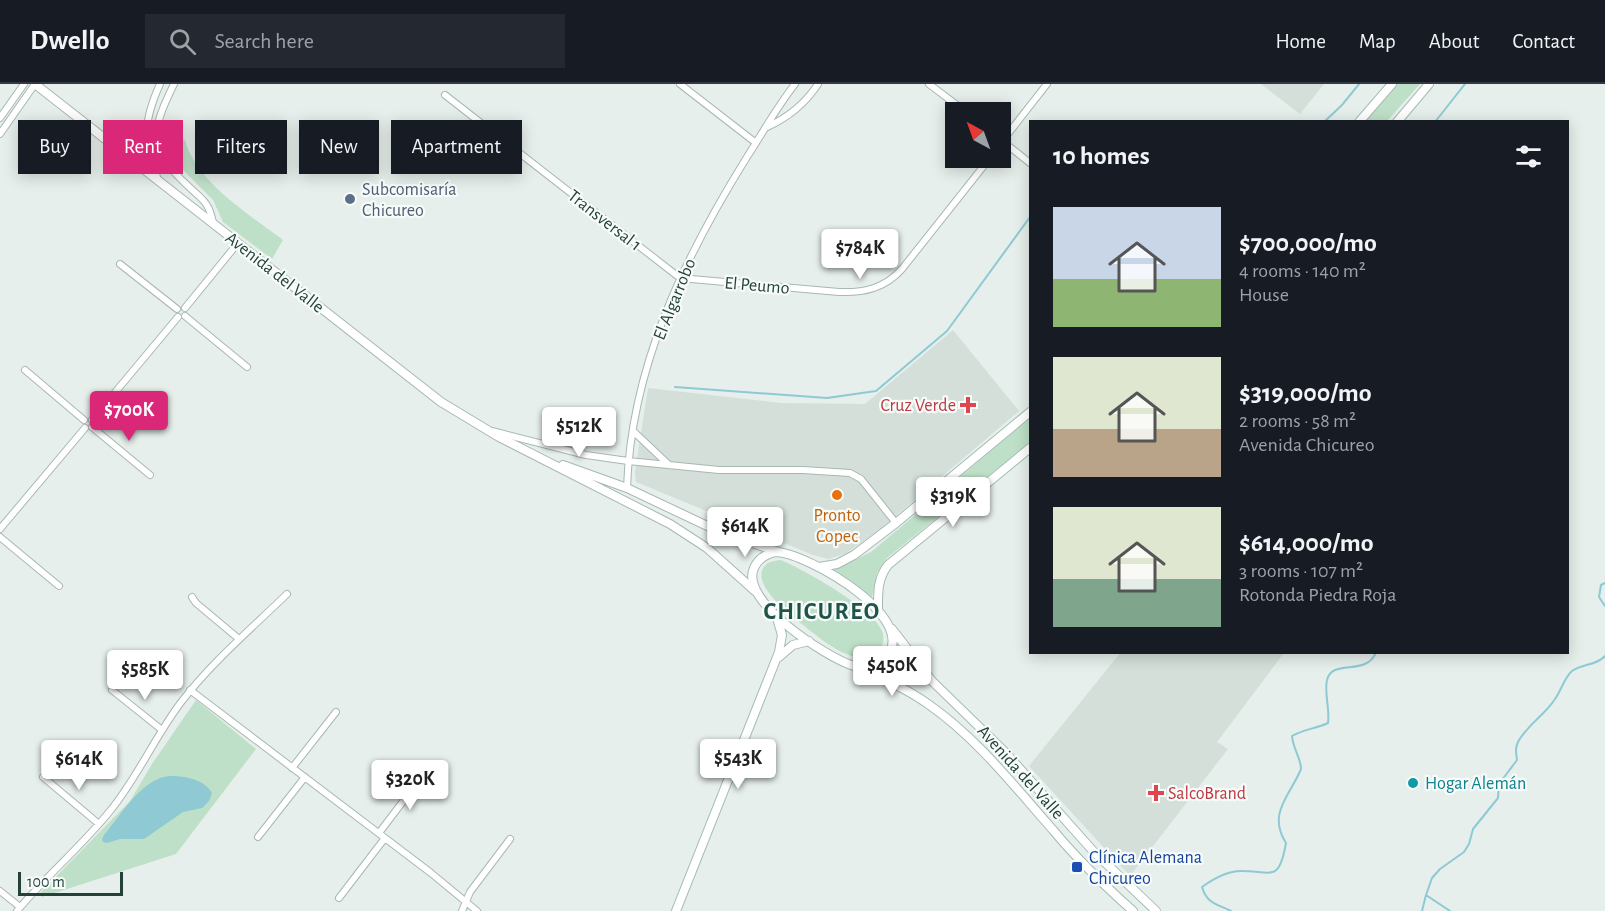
<!DOCTYPE html>
<meta charset="utf-8">
<style>
body{margin:0;font-family:"Alegreya Sans",sans-serif;background:#242831;color:#f1f3f6;height:100vh;display:flex;flex-direction:column;font-size:22px;white-space:nowrap}
*{box-sizing:border-box;margin:0}
p{font-size:20px;color:#9ea1a6}
.icon{flex:none;width:33px;height:33px;fill:none;stroke:currentColor;stroke-width:2;stroke-linecap:round;stroke-linejoin:round}
.map{position:relative;flex:1;overflow:hidden}
.details{position:absolute;left:1029px;top:36px;width:540px;height:534px;display:flex;flex-direction:column;background:#171b24;border-radius:0px;box-shadow:0 3px 15px #0003}
.details>*{flex:none}
.guide{position:absolute;left:18px;top:36px;width:570px;height:54px;display:flex;gap:12px}
.needle{width:39px;rotate:319deg}
.controls{position:absolute;left:945px;top:18px;display:grid;gap:12px}
.controls a{display:grid;place-items:center;width:66px;height:66px;border-radius:0px;background:#171b24;box-shadow:0 3px 15px #0003;font-size:30px}
.scale{position:absolute;left:18px;bottom:15px;width:105px;box-sizing:border-box;padding-left:6px;border:3px solid #24423a;border-top:0;font-size:16px;line-height:21px;white-space:nowrap;color:#24423a;-webkit-text-stroke:4px #f7fbf9;paint-order:stroke}
.price{position:absolute;translate:-50% -51px;padding:0 14px;border-radius:6px;background:#fff;color:#222;font-size:20px;line-height:39px;filter:drop-shadow(0 2px 3px #0008)}
.price::after{content:'';position:absolute;left:50%;top:36px;width:18px;height:14px;margin-left:-9px;background:inherit;clip-path:polygon(0 0,100% 0,50% 100%)}
.price.on{background:#db2777;color:#fff}
ul{padding:0;list-style:none}
li{display:flex;align-items:center;gap:18px;height:150px;padding:0 24px}
li span{display:grid;place-items:center;flex:none;width:168px;height:120px;border-radius:0px;color:#555}
li>.icon{margin-inline-start:auto}
span .icon{width:72px;height:72px;fill:#fffc;stroke-width:1}
li b{font-size:26px}
h2{display:flex;justify-content:space-between;align-items:center;height:72px;padding:0 24px;font-size:26px}
.tag{padding:0 21px;border-radius:0px;background:#171b24;box-shadow:0 3px 15px #0003;font-size:21px;line-height:54px}
.tag.on{background:#db2777;color:#fff}
header{display:flex;align-items:center;gap:36px;box-sizing:border-box;height:84px;padding:0 30px;background:#171b24;border-bottom:2px solid #363941}
header strong{font-size:28px}
nav{display:flex;gap:33px;margin-inline-start:auto;font-size:21px}
.search{width:420px;height:54px;background:#242831;display:flex;align-items:center;gap:15px;box-sizing:border-box;padding:0 21px;border-radius:0px;color:#9ea1a6;font-size:22px}
.map>svg:first-child{display:block}
</style>
<header>
<strong>Dwello</strong>
<div class="search"><svg class="icon" aria-label="search" viewBox="0 0 24 24"><circle cx="10" cy="10" r="6"/><path d="M15 15l6 6"/></svg>Search here</div>
<nav><a>Home</a><a>Map</a><a>About</a><a>Contact</a></nav>
</header>
<div class="map">
<svg width="1605" height="827" viewBox="0 0 1605 827">
<rect width="100%" height="100%" fill="#e6efeb"/>
<!-- built -->
<path fill="#d4dfda" d="M 1261,0 L 1324,0 L 1300,30 Z
M 953,246 L 1019,327 L 884,442 L 845,470 L 828,475 L 813,471 L 636,398 L 635,388 L 648,304 L 781,319 L 865,320 Z
M 1121,568 L 1284,569 L 1217,658 L 1228,665 L 1130,792 L 1029,682 Z"/>
<!-- green -->
<path fill="#bfe0c8" d="M 1396,0 L 1420,0 L 1387,37 L 1364,38 Z
M 185,56 C 196,98 249,130 283,156 L 272,175 L 223,138 L 213,116 L 177,80 L 173,75 L 168,59 Z
M 1030,334 L 1030,358 L 887,474 L 877,489 L 872,513 L 833,486 L 871,468 Z
M 781,476 C 804,486 873,524 882,547 C 885,554 883,563 877,568 C 857,587 818,553 802,540 C 789,530 751,500 764,483 C 768,477 774,477 781,476 Z
M 196,616 L 256,665 L 176,770 L 42,813 L 40,809 L 130,717 L 152,680 Z"/>
<!-- water -->
<path fill="#8ec9d4" d="M 170,692 C 185,692 204,695 212,709 L 209,717 L 202,724 L 183,728 L 144,755 L 120,755 L 107,759 L 103,758 L 102,755 L 104,751 C 121,731 142,694 170,692 Z"/>
<g fill="none" stroke-linecap="round" stroke-linejoin="round">
<!-- stream -->
<path stroke="#8ec9d4" stroke-width="2" d="M 1324,38 L 1342,21 L 1359,0
M 1435,38 L 1465,0
M 675,303 L 827,314 L 876,307 L 947,247 L 1030,133
M 1605,499 L 1601,501 L 1599,513 L 1605,522
M 1426,811 L 1432,794 L 1440,785 L 1464,768 L 1469,760 L 1473,745 L 1498,714 L 1499,700 L 1517,676 C 1516,669 1515,664 1518,658 C 1527,641 1545,631 1555,615 C 1561,607 1564,594 1572,587 C 1583,579 1596,582 1605,572
M 1231,827 C 1217,820 1207,820 1202,803 C 1213,795 1226,787 1241,787 C 1272,787 1279,799 1286,759 C 1267,729 1290,712 1301,685 C 1301,674 1293,665 1292,652 C 1304,645 1315,645 1328,639 C 1330,626 1324,608 1327,596 C 1332,574 1367,593 1376,568
M 1422,827 L 1426,811 L 1450,827"/>
<!-- minor casing -->
<g stroke="#a8b8b2" stroke-width="8">
<path id="minor" d="M 174,0 C 151,47 147,64 188,102 C 203,116 209,118 213,139
M 680,0 L 756,59
M 929,0 L 966,28
M 445,11 L 680,194 L 839,208 C 865,209 885,204 902,185 L 990,74
M 0,34 L 24,0
M 767,43 C 789,33 805,20 818,0
M 0,50 L 35,0
M 1001,56 L 1030,79
M 1000,60 L 1047,0
M 158,96 C 144,55 142,40 160,0
M 120,180 L 177,225
M 185,224 L 238,159
M 185,232 L 247,283
M 25,286 L 84,336
M 92,336 L 178,233
M 92,343 L 150,391
M 492,347 L 586,371 L 628,377 L 719,386 L 803,386 L 850,389 L 861,395 L 896,439
M 633,347 L 669,381
M 627,404 C 631,283 684,174 747,73 C 763,48 777,23 795,0
M 0,445 L 85,344
M 0,453 L 59,502
M 192,513 L 196,519 L 239,555
M 112,606 L 162,646
M 190,606 L 431,789 L 477,827
M 292,684 L 336,628
M 43,693 L 99,740
M 379,749 L 423,691
M 258,753 L 305,693
M 0,807 L 20,823
M 339,814 L 385,754
M 17,827 C 46,792 81,763 110,727 C 138,693 155,652 182,617 C 213,577 251,545 287,510
M 462,827 L 470,808 L 510,755"/>
</g>
<!-- tertiary casing -->
<g stroke="#a8b8b2" stroke-width="10">
<path id="tertiary" d="M 35,0 L 441,318 L 499,353 L 670,440 L 707,464 L 755,507
M 563,381 L 627,404 L 720,448 L 779,468"/>
</g>
<!-- secondary casing -->
<g stroke="#a4bbb3" stroke-width="10">
<path id="secondary" d="M 1359,38 L 1392,0
M 1397,38 L 1429,0
M 775,468 C 807,468 929,539 882,577 C 873,584 862,585 851,581 C 825,572 739,517 754,484 C 758,475 766,470 775,468 Z
M 819,483 L 837,480 L 854,471 L 896,439 L 1030,328
M 878,527 C 878,510 877,495 888,481 L 1030,364
M 892,545 L 932,597 L 1005,668 L 1093,767 L 1156,827
M 779,573 L 793,561 L 809,557
M 859,585 C 883,594 907,605 928,620 C 977,654 1014,702 1053,746 C 1077,775 1105,802 1133,827
M 676,827 L 779,568 L 782,551 L 777,534"/>
</g>
<!-- minor -->
<use href="#minor" stroke="#fff" stroke-width="6"/>
<!-- tertiary -->
<use href="#tertiary" stroke="#fff" stroke-width="8"/>
<!-- secondary -->
<use href="#secondary" stroke="#fff" stroke-width="8"/>
</g>
<!-- markers -->
<circle fill="#5c6f8a" stroke="#f7fbf9" stroke-width="2" cx="350" cy="115" r="6"/>
<g fill="#e0444e" stroke="#f7fbf9" stroke-width="2">
<path d="M965 312h6v6h6v6h-6v6h-6v-6h-6v-6h6z"/>
<path d="M1153 700h6v6h6v6h-6v6h-6v-6h-6v-6h6z"/>
</g>
<circle fill="#e8710a" stroke="#f7fbf9" stroke-width="2" cx="837" cy="411" r="6"/>
<circle fill="#0f9aa8" stroke="#f7fbf9" stroke-width="2" cx="1413" cy="699" r="6"/>
<rect fill="#1a4fb4" stroke="#f7fbf9" stroke-width="2" x="1071" y="777" width="12" height="12" rx="3"/>
<g text-anchor="middle" stroke-width="4.5" stroke-linejoin="round" paint-order="stroke">
<!-- service labels -->
<g font-size="18" fill="#4e5e75" stroke="#f7fbf9" text-anchor="start">
<text x="362" y="111">Subcomisaría<tspan x="362" dy="21">Chicureo</tspan></text>
</g>
<!-- street labels -->
<g font-size="18" fill="#24423a" stroke="#f7fbf9">
<text transform="translate(605 136) rotate(38)" y="6">Transversal 1</text>
<text transform="translate(275 188) rotate(38)" y="6">Avenida del Valle</text>
<text transform="translate(757 201) rotate(5)" y="6">El Peumo</text>
<text transform="translate(674 215) rotate(-68)" y="6">El Algarrobo</text>
<text transform="translate(1021 688) rotate(48)" y="6">Avenida del Valle</text>
</g>
<!-- health labels -->
<g font-size="18" fill="#be3a42" stroke="#f7fbf9" text-anchor="end">
<text x="956" y="327">Cruz Verde</text>
<text x="1168" y="715" text-anchor="start">SalcoBrand</text>
</g>
<!-- food labels -->
<g font-size="18" fill="#c56008" stroke="#f7fbf9">
<text x="837" y="437">Pronto<tspan x="837" dy="21">Copec</tspan></text>
</g>
<!-- culture labels -->
<g font-size="18" fill="#0d838f" stroke="#f7fbf9" text-anchor="start">
<text x="1425" y="705">Hogar Alemán</text>
</g>
<!-- transit labels -->
<g font-size="18" fill="#164399" stroke="#f7fbf9" text-anchor="start">
<text x="1089" y="779">Clínica Alemana<tspan x="1089" dy="21">Chicureo</tspan></text>
</g>
<!-- district labels -->
<g font-size="24" font-weight="bold" letter-spacing="1.5" fill="#1f5548" stroke="#f7fbf9">
<text x="822" y="535">CHICUREO</text>
</g>
</g>
</svg>
<div class="controls">
<a><svg class="needle" viewBox="-14 -14 28 28"><path d="M0-13l5 13h-10z" fill="#e53935"/><path d="M0 13l5-13h-10z" fill="#9ea1a6"/></svg></a>
</div>
<div class="scale">100 m</div>
<b class="price" style="left:860px;top:196px">$784K</b>
<b class="price on" style="left:129px;top:358px">$700K</b>
<b class="price" style="left:579px;top:374px">$512K</b>
<b class="price" style="left:953px;top:444px">$319K</b>
<b class="price" style="left:745px;top:474px">$614K</b>
<b class="price" style="left:892px;top:613px">$450K</b>
<b class="price" style="left:145px;top:617px">$585K</b>
<b class="price" style="left:738px;top:706px">$543K</b>
<b class="price" style="left:79px;top:707px">$614K</b>
<b class="price" style="left:410px;top:727px">$320K</b>
<div class="guide">
<a class="tag">Buy</a>
<a class="tag on">Rent</a>
<a class="tag">Filters</a>
<a class="tag">New</a>
<a class="tag">Apartment</a>
</div>
<section class="details">
<h2>10 homes<svg class="icon" aria-label="filters" viewBox="0 0 24 24"><path d="M4 7h16M4 17h16"/><circle cx="9" cy="7" r="2"/><circle cx="15" cy="17" r="2"/></svg></h2>
<ul>
<li><span style="background:linear-gradient(#c9d6e8 60%,#8fb573 0)"><svg class="icon" aria-label="home" viewBox="0 0 24 24"><path d="M3 11l9-7 9 7M6 9v11h12V9"/></svg></span><div><b>$700,000/mo</b><p>4 rooms · 140 m²</p><p>House</p></div></li>
<li><span style="background:linear-gradient(#dfe7d0 60%,#b9a48a 0)"><svg class="icon" aria-label="home" viewBox="0 0 24 24"><path d="M3 11l9-7 9 7M6 9v11h12V9"/></svg></span><div><b>$319,000/mo</b><p>2 rooms · 58 m²</p><p>Avenida Chicureo</p></div></li>
<li><span style="background:linear-gradient(#dfe7d0 60%,#7fa58c 0)"><svg class="icon" aria-label="home" viewBox="0 0 24 24"><path d="M3 11l9-7 9 7M6 9v11h12V9"/></svg></span><div><b>$614,000/mo</b><p>3 rooms · 107 m²</p><p>Rotonda Piedra Roja</p></div></li>
</ul>
</section>
</div>
